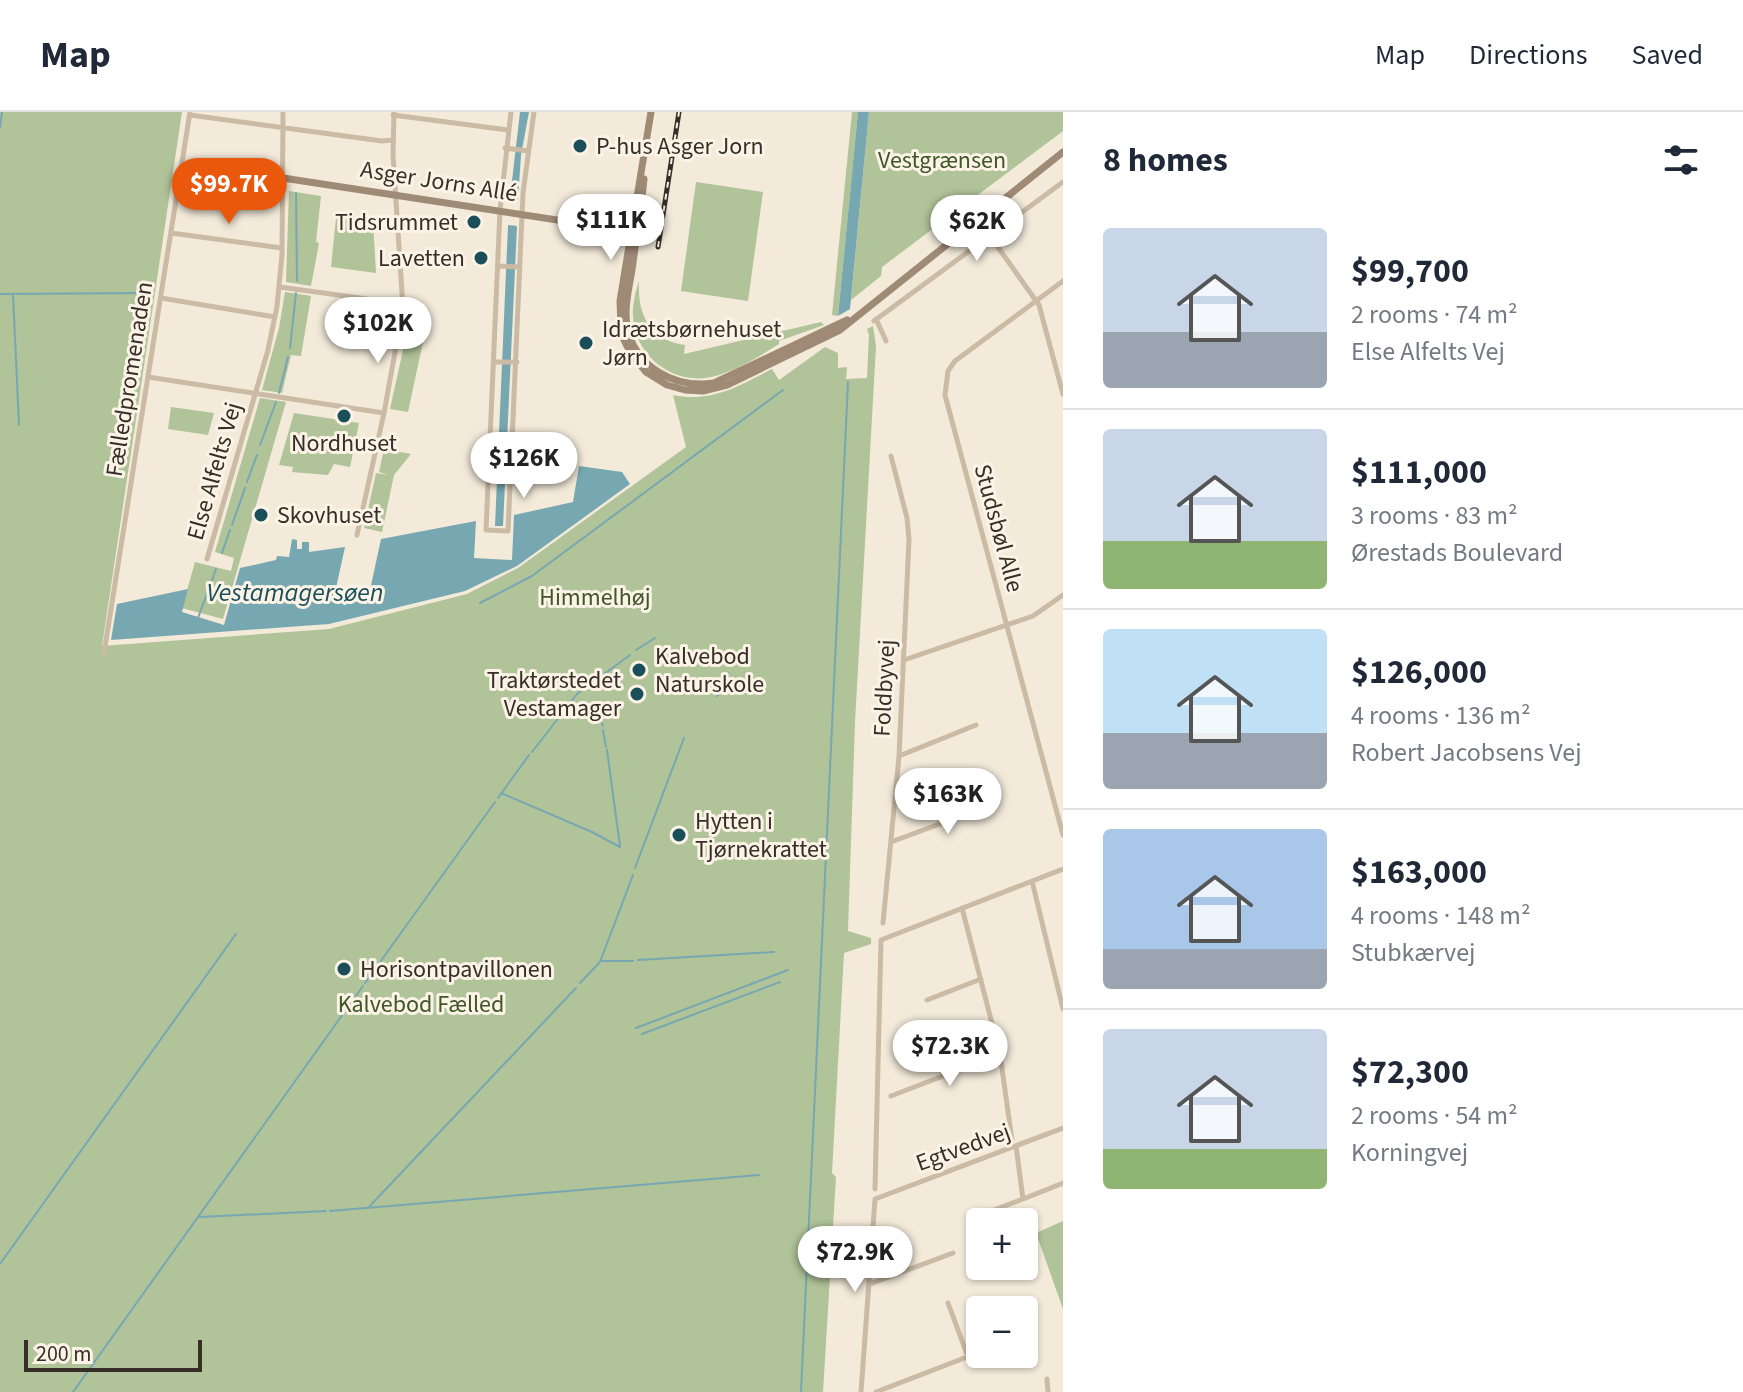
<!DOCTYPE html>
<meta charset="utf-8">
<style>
body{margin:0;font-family:"Source Sans 3",sans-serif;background:#f2f2f3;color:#1f2937;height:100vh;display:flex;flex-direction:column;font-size:30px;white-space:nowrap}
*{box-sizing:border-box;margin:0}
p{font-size:26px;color:#747a83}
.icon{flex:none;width:44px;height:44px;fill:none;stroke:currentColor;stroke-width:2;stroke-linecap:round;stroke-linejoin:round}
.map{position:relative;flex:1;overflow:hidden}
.side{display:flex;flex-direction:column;background:#fff;width:680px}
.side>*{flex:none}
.controls{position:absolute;left:966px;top:1096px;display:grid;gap:16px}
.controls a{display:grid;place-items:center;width:72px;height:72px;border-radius:8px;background:#fff;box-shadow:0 2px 6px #0004;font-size:40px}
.scale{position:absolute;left:24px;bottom:20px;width:178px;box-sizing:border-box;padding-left:8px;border:4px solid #372e27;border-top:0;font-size:22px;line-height:28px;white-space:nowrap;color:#372e27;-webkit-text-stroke:6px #faf3e6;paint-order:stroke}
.price{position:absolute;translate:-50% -68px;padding:0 18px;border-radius:28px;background:#fff;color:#222;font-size:26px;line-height:52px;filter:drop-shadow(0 2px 4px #0008)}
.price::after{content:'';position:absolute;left:50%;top:48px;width:24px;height:18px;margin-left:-12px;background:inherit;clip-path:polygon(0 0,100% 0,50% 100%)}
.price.on{background:#ea580c;color:#fff}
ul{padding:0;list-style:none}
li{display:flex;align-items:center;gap:24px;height:200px;padding:0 40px}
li+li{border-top:2px solid #e0e1e3}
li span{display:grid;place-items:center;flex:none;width:224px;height:160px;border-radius:8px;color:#555}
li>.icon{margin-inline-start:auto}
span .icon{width:96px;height:96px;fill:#fffc;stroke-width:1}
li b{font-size:34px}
h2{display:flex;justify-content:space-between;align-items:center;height:96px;padding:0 40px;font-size:34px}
header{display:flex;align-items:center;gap:48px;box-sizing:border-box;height:112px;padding:0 40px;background:#fff;border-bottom:2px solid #e0e1e3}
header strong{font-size:38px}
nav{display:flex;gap:44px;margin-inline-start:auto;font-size:28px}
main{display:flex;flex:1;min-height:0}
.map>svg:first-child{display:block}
</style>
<header>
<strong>Map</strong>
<nav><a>Map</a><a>Directions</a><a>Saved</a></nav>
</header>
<main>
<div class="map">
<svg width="1063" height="1280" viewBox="0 0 1063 1280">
<rect width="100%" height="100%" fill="#f3eada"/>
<!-- green -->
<path fill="#b0c399" d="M 0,0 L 182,0 L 102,534 L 329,517 L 467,482 L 518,456 L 686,335 L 673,283 C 711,291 739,274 772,257 L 779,268 L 825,235 L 838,241 L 838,256 L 847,255 L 846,267 L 867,266 L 869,223 L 867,217 L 873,214 L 876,234 L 855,610 L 848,819 L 871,826 L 871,832 L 844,841 L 832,1061 L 836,1065 L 823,1280 L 0,1280 Z
M 852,0 L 858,0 L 838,204 L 832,203 Z
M 869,0 L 1063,0 L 1063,19 L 882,155 L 881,164 L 851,188 Z
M 696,70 L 763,80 L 748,189 L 681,179 Z
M 289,79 L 321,84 L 316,130 L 319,131 L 311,174 L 286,170 Z
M 336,106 L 373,111 L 376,161 L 331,155 Z
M 639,168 C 637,202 649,228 685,233 L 684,242 L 821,210 L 824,213 L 779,229 L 779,232 C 758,245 730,263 705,266 C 669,270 635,242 633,205 C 632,192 636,180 639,168 Z
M 285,180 L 311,184 L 301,244 L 291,243 L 282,281 L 262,278 L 279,216 Z
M 424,225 L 408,300 L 390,297 L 405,229 Z
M 260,286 L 286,290 L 223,507 L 182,496 L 195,450 L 231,459 L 234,446 L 215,440 Z
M 171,295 L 214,301 L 208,323 L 168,317 Z
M 294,301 L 359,311 L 350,355 L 334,352 L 328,363 L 292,360 L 293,355 L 279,353 Z
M 384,337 L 411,342 L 394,363 L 382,420 L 364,416 L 376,361 L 388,363 L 379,360 Z
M 1063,1109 L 1063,1197 L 1036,1121 Z"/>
<!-- water -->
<path fill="#77a8b1" d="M 520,0 L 529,0 L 521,43 L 518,88 L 510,86 Z
M 858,0 L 869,0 L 850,197 L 838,204 Z
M 508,113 L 517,114 L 503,414 L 495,414 Z
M 579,354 L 622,360 L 630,372 L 517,454 L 465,479 L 329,512 L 111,528 L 117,492 L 188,477 L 182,500 L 224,513 L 240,456 L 276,448 L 277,444 L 289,445 L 292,427 L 297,428 L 297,437 L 302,437 L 302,430 L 309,430 L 309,440 L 345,435 L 334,485 L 367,492 L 381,427 L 476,409 L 474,446 L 512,448 L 514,403 L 573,390 Z"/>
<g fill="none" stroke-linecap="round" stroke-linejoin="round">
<!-- stream -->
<path stroke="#77a8b1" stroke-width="2" d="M 0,16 L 2,0
M 296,81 L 297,169
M 0,182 L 151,181
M 13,182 L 19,313
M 290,236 L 296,181
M 279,281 L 288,245
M 260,333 L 276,290
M 247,370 L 257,343
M 232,413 L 245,376
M 222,441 L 230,418
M 480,491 L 532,464 L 783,278
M 198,506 L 216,457
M 636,538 L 655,526
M 717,584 L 725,577 L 728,561
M 561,602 L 577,582 L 630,543
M 600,606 L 603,614
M 603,618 L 606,635
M 607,638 L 620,734
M 532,640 L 560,604
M 501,681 L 592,720 L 620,735
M 498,686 L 529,643
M 635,756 L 684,626
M 638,848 L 774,840
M 602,849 L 633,849
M 365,871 L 495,690
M 580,871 L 600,850 L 633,763
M 636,916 L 788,858
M 642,922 L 780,870
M 368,1096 L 576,876
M 330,1099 L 759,1063
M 199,1105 L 326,1099
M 0,1152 L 236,822
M 73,1280 L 363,874
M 801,1280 L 848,270"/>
<!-- street -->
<path stroke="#cbbba5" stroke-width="5" d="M 511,0 L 500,98 L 486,418 L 508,419 L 523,81 L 534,0
M 190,3 L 382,29 L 393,28
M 393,3 L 508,18
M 505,36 L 528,39
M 171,121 L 282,136
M 990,124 L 1039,193 L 1063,282
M 498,154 L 520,155
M 1063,169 L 955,249 L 948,259 L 945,283 L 1063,723
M 280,175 L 403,192
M 161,186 L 275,205
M 876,207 L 886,229
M 874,209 L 1063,70
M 494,250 L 517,250
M 148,265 L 384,301
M 357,423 L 384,301 L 403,196 L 393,43 L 394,0
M 207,447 L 268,238 L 277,194 L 282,143 L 283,0
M 104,541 L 190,0
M 904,548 L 1033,504 L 1063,483
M 899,644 L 976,613
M 891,730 L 996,691
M 1032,769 L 1063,897
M 962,796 L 1000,942 L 1012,1028
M 883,811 L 899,644 L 909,427 L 907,406 L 891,344
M 927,888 L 981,867
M 891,984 L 1000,942
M 1016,1034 L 1023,1087 L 1063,1071
M 875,1077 L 881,828 L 1063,757
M 970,1107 L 1023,1087
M 870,1172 L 953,1141
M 948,1191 L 968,1245
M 1047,1267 L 1048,1280
M 861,1280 L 875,1087 L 1063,1016
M 876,1280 L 980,1240"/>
<!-- secondary -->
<path stroke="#9f8a76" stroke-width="7" d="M 651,0 L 620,189 L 621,215 L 624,228 L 630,240 L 646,260 L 667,273 L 685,278 L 703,279 L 727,273 L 840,218 L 1063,40
M 283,66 L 636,120
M 644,67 C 641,97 636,128 632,158 C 629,176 624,195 627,213 C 634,255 675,277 714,271 L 847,208"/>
<!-- rail casing -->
<g stroke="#372e27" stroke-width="5">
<path id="rail" d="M 658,135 L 679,0"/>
</g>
<!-- rail -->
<use href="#rail" stroke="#faf3e6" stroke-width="2" stroke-dasharray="6" stroke-linecap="butt"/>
</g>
<!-- markers -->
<g fill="#1a4f5a" stroke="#faf3e6" stroke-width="3">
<circle cx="580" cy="34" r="8"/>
<circle cx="474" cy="110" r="8"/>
<circle cx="481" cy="146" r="8"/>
<circle cx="586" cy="231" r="8"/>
<circle cx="344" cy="304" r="8"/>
<circle cx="261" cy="403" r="8"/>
<circle cx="639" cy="558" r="8"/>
<circle cx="637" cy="582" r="8"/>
<circle cx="679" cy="723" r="8"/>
<circle cx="344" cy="857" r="8"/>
</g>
<g text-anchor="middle" stroke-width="6" stroke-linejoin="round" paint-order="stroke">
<!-- poi labels -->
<g font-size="24" fill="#372e27" stroke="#faf3e6" text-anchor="start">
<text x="596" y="42">P-hus Asger Jorn</text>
<text x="458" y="118" text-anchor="end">Tidsrummet</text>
<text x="465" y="154" text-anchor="end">Lavetten</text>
<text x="602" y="225">Idrætsbørnehuset<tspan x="602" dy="28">Jørn</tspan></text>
<text x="344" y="339" text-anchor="middle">Nordhuset</text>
<text x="277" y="411">Skovhuset</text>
<text x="655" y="552">Kalvebod<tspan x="655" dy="28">Naturskole</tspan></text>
<text x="621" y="576" text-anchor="end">Traktørstedet<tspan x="621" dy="28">Vestamager</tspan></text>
<text x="695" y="717">Hytten i<tspan x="695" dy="28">Tjørnekrattet</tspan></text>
<text x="360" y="865">Horisontpavillonen</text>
</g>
<!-- park labels -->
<g font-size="24" fill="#415629" stroke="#faf3e6">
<text x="942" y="56">Vestgrænsen</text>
<text x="595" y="493">Himmelhøj</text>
<text x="421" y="900">Kalvebod Fælled</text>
</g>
<!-- street labels -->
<g font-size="24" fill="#372e27" stroke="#faf3e6">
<text transform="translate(439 69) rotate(9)" y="8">Asger Jorns Allé</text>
<text transform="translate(129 267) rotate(-81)" y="8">Fælledpromenaden</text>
<text transform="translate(214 359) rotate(-74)" y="8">Else Alfelts Vej</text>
<text transform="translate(999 416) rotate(75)" y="8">Studsbøl Alle</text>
<text transform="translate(884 576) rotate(-87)" y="8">Foldbyvej</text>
<text transform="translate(963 1035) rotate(-20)" y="8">Egtvedvej</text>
</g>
<!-- water labels -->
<g font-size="26" font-style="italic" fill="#1a4f5a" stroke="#faf3e6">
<text x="295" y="489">Vestamagersøen</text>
</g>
</g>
</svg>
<div class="controls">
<a>+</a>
<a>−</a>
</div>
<div class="scale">200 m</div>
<b class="price on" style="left:229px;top:114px">$99.7K</b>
<b class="price" style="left:611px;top:150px">$111K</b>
<b class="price" style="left:977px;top:151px">$62K</b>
<b class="price" style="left:378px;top:253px">$102K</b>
<b class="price" style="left:524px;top:388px">$126K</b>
<b class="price" style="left:948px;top:724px">$163K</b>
<b class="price" style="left:950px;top:976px">$72.3K</b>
<b class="price" style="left:855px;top:1182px">$72.9K</b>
</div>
<section class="side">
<h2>8 homes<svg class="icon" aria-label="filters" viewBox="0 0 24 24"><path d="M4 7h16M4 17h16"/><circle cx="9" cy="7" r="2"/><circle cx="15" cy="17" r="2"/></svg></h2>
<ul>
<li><span style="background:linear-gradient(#c9d6e8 65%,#9aa5b1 0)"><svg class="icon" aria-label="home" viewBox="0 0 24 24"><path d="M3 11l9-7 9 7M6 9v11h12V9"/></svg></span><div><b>$99,700</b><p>2 rooms · 74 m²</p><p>Else Alfelts Vej</p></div></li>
<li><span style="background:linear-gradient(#c9d6e8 70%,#8fb573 0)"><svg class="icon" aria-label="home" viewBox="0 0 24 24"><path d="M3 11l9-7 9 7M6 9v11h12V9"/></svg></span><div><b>$111,000</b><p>3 rooms · 83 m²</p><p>Ørestads Boulevard</p></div></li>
<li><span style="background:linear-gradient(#bfe0f5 65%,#9aa5b1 0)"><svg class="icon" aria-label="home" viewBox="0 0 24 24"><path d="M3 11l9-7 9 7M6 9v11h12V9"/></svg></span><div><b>$126,000</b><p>4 rooms · 136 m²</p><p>Robert Jacobsens Vej</p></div></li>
<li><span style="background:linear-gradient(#a9c7e8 75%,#9aa5b1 0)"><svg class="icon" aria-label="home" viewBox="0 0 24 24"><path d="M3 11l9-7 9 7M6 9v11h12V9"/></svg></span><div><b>$163,000</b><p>4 rooms · 148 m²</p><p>Stubkærvej</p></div></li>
<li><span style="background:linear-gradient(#c9d6e8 75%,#8fb573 0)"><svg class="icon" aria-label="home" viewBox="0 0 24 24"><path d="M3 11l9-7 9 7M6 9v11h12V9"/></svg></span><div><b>$72,300</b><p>2 rooms · 54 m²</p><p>Korningvej</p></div></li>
</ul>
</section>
</main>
